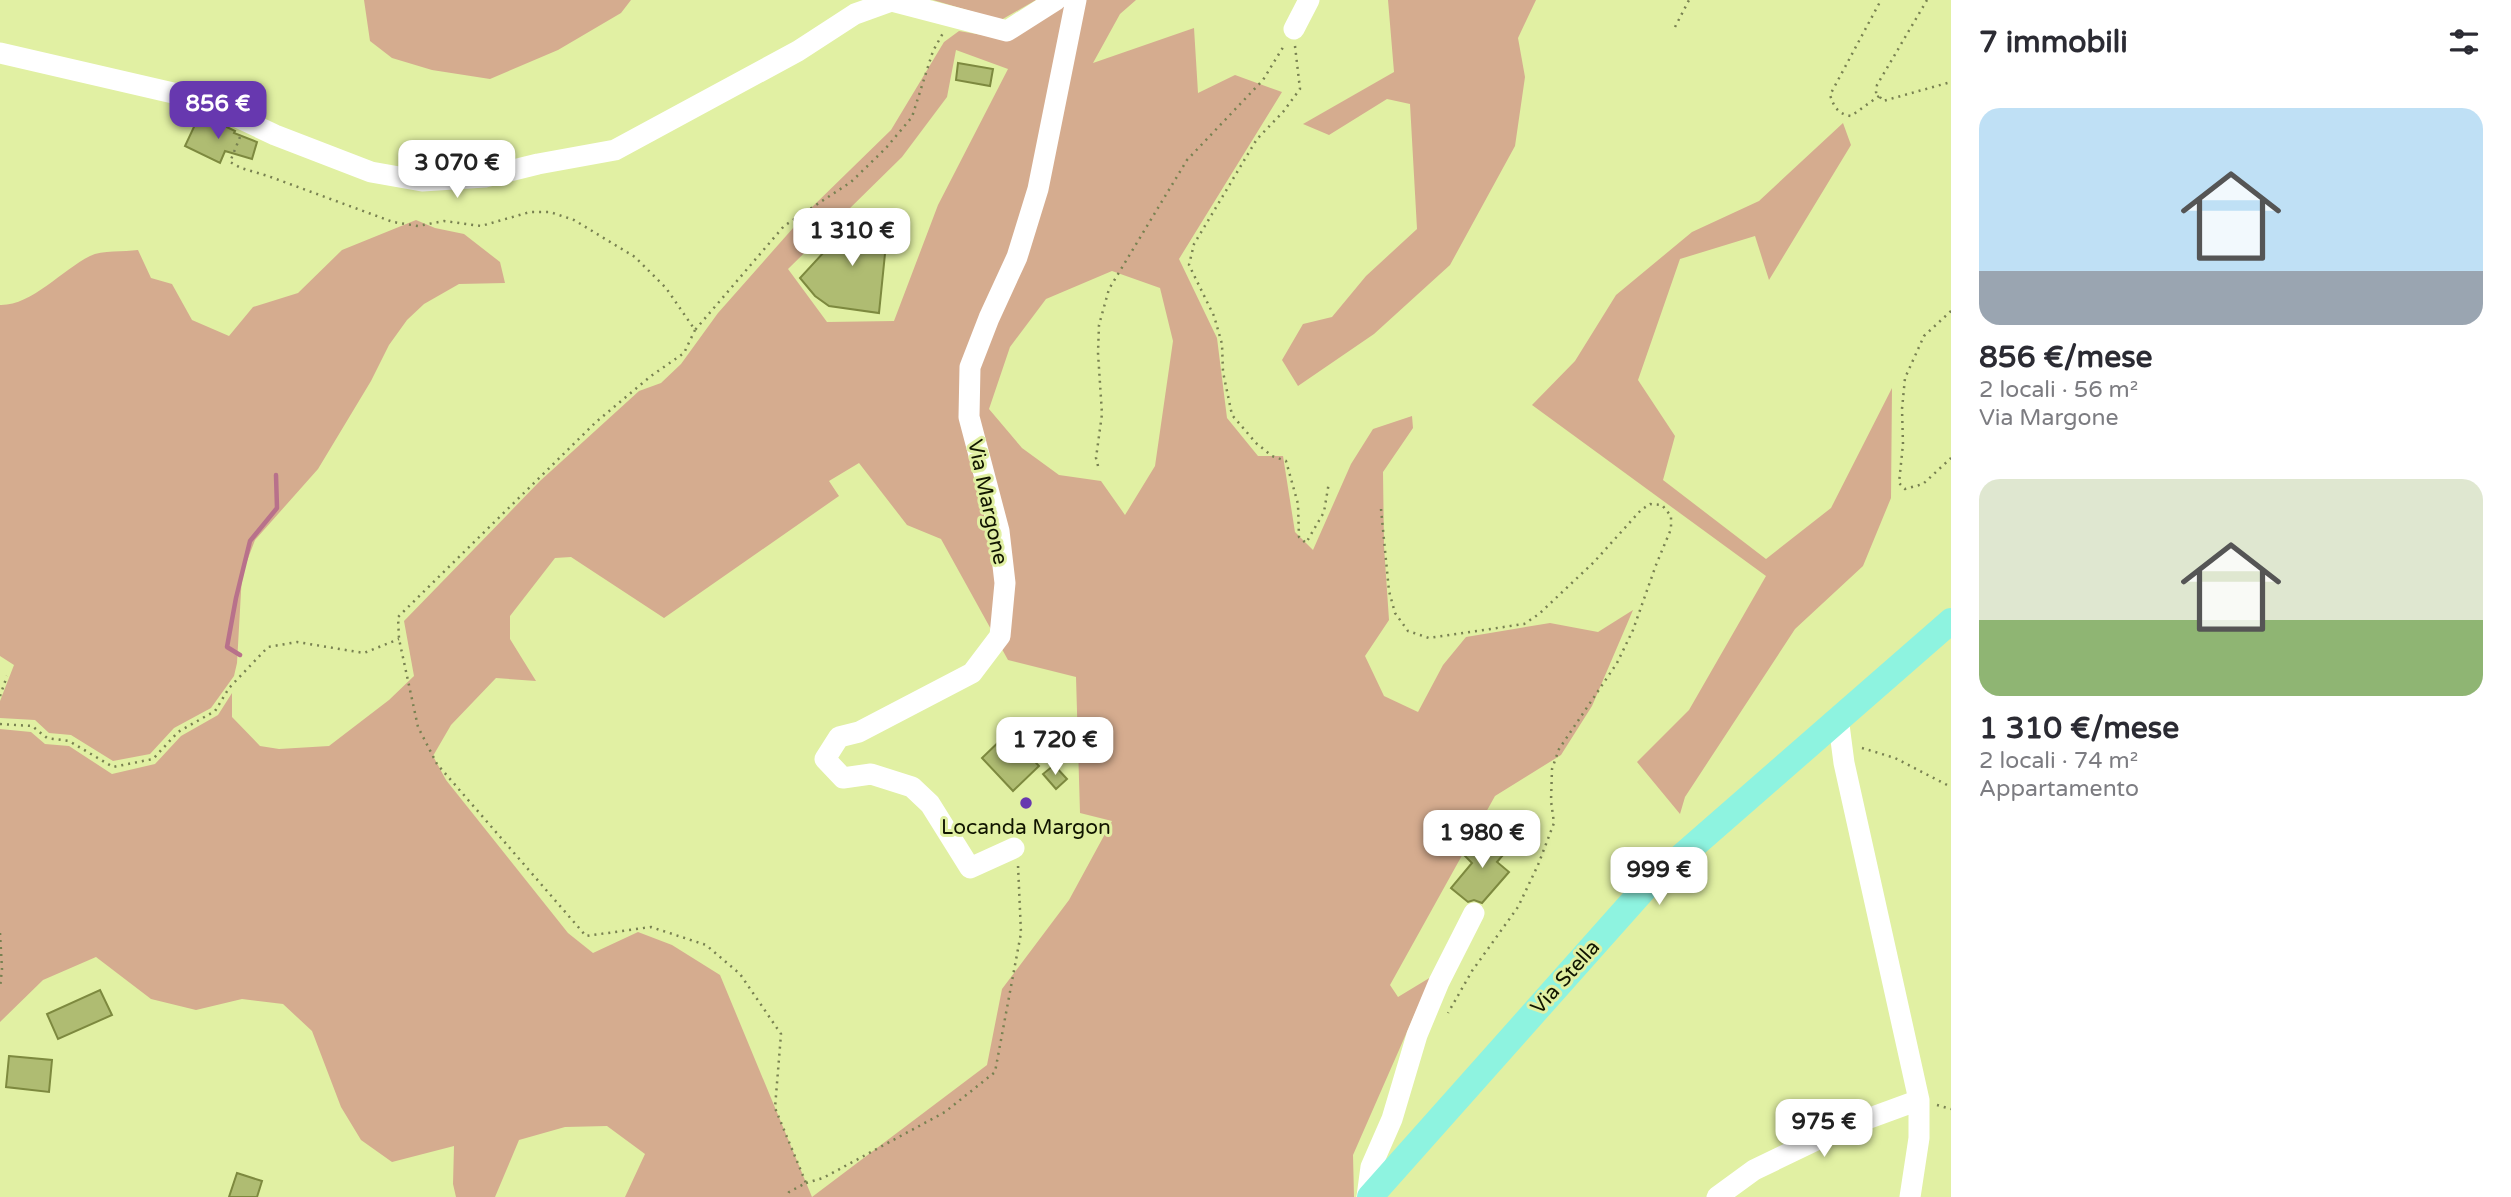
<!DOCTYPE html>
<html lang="it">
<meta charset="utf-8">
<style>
body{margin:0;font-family:"Varela Round",sans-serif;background:#f7f7f7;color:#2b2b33;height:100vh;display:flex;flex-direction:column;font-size:26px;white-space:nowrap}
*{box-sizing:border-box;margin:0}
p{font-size:23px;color:#7c7c81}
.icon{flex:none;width:38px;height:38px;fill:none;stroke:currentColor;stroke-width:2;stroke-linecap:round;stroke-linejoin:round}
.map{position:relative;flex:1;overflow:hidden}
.panel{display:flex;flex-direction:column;background:#fff;width:560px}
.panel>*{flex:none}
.price{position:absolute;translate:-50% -60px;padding:0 16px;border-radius:14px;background:#fff;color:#222;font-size:23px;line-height:46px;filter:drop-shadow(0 2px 4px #0008)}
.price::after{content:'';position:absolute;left:50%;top:42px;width:21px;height:16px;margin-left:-10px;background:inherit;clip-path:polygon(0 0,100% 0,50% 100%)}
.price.current{background:#6738af;color:#fff}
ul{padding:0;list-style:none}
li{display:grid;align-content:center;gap:14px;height:371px;padding:0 28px}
li span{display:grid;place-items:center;height:217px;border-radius:21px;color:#555}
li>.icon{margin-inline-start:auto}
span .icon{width:126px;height:126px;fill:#fffc;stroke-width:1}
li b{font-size:30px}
h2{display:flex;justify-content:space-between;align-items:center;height:84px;padding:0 28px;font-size:30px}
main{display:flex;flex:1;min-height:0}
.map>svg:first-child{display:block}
</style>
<main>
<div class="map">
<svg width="1951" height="1197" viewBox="0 0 1951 1197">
<rect width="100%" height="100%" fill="#e1f0a3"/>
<!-- green -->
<path fill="#d5ac8f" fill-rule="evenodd" d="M 364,0 L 631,0 L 621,13 L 558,50 L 490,79 L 432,70 L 392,58 L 370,41 Z
M 933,0 L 1036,0 L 1001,20 Z
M 1071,0 L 1136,0 L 1120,14 L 1093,63 L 1194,28 L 1198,93 L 1235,75 L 1282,92 L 1179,259 L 1217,338 L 1227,418 L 1258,456 L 1283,456 L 1295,532 L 1313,550 L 1351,464 L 1373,429 L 1412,416 L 1413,428 L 1383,472 L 1384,546 L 1389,620 L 1365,656 L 1384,696 L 1418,712 L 1443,665 L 1466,637 L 1550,623 L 1598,632 L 1633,610 L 1592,706 L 1561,755 L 1495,796 L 1390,985 L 1398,997 L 1431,977 L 1353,1155 L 1354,1197 L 625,1197 L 645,1154 L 607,1126 L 565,1127 L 519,1140 L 495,1197 L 456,1197 L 453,1184 L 454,1146 L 392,1162 L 361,1140 L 341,1107 L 312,1031 L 283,1004 L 242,999 L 196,1010 L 151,999 L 96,957 L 43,980 L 0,1022 L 0,729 L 31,732 L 45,744 L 69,746 L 112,774 L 155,764 L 181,736 L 218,715 L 232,693 L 232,717 L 260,746 L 279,749 L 329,746 L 389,700 L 414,676 L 404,621 L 540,481 L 639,391 L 661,383 L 681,364 L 718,313 L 809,210 L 891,130 L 944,42 L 959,31 L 1011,40 ZM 956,50 L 1008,69 L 938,205 L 894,321 L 827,322 L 788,269 L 902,157 L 947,97 ZM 1112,271 L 1160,288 L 1173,341 L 1155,466 L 1125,515 L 1101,481 L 1059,475 L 1022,448 L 989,409 L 1010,347 L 1046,299 ZM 859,463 L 907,525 L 941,539 L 1008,660 L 1076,677 L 1080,813 L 1112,821 L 1069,900 L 1002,989 L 987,1065 L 812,1197 L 720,975 L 672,945 L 638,932 L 593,953 L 568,933 L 446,780 L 433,756 L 451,725 L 496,678 L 536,681 L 510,639 L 510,616 L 555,558 L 571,557 L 664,618 L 839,496 L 829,481 Z
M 1388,0 L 1536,0 L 1518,38 L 1525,77 L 1515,146 L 1450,265 L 1374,334 L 1298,386 L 1282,360 L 1303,324 L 1332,317 L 1366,276 L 1417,229 L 1410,104 L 1387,99 L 1329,135 L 1303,124 L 1394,72 Z
M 1843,123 L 1851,145 L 1769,280 L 1755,236 L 1680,259 L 1638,380 L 1675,436 L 1663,480 L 1766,559 L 1831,508 L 1892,388 L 1891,498 L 1863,566 L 1795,629 L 1685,797 L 1680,814 L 1637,762 L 1689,710 L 1766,576 L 1532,405 L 1575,361 L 1616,295 L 1692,232 L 1759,201 Z
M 416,220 L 435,228 L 464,234 L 500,262 L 505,283 L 459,284 L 424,304 L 407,320 L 389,345 L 371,381 L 318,469 L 255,540 L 242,574 L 237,663 L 234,676 L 211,708 L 174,728 L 150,754 L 113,761 L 71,735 L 49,733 L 35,720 L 0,718 L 0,701 L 14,665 L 0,656 L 0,305 C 31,306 62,270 90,256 C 102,250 124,252 138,250 L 151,278 L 172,284 L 192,320 L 229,336 L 253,307 L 298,293 L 342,250 Z"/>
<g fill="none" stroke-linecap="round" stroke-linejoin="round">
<!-- stream -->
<path stroke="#b8718b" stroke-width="4.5" d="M 240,655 L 227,647 L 236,598 L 250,541 L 277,508 L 276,475"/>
</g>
<!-- building -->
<path fill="#afbc72" stroke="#7d893f" stroke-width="2" d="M 958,63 L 993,69 L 990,86 L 956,80 Z
M 200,114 L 235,131 L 234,133 L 257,142 L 252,159 L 225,151 L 220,163 L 185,146 Z
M 862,211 L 876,224 L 888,224 L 879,313 L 829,306 L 815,296 L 800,278 Z
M 1008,733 L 1039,766 L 1013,791 L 982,758 Z
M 1054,765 L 1067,779 L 1056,789 L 1043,774 Z
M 1487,830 L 1509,848 L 1497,862 L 1509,872 L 1482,903 L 1474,900 L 1468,902 L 1451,888 L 1472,863 L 1465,856 Z
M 100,990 L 112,1015 L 58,1039 L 47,1014 Z
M 9,1056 L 52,1060 L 49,1092 L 6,1087 Z
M 237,1173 L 262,1181 L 257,1197 L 229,1197 Z"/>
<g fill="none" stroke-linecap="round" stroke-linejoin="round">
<!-- path -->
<path stroke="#788151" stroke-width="2.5" stroke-dasharray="2 5" stroke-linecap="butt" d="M 1927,0 L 1877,85 L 1876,92 L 1883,101 L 1951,82
M 1675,27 L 1689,0
M 1295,46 L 1300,89 L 1283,112 L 1257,139 L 1194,244 L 1189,265 L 1214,316 L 1222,344 L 1223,372 L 1232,415 L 1256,443 L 1272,456 L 1286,461 L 1298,504 L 1299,537 L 1306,543 L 1324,512 L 1329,482
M 1879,96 L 1851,116 C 1838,114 1834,107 1830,95 L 1881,0
M 240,137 L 230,162 L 241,168 L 268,176 L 393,222 L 418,226 L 444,221 L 481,226 L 530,212 L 550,212 L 574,220 L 635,257 L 666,288 L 695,330 L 784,226 L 851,182 L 886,148 L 912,117 L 933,51 L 943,33
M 1951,311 L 1924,336 L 1905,378 L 1902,409 L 1903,444 L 1899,483 L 1905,489 L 1923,484 L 1951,458
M 695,330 L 684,353 L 651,376 L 596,422 L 398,617 L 399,639 L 418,727 L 437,764 L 586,936 L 651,927 L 706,945 L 740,974 L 781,1034 L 775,1108 L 806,1183 L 789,1192 L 786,1197
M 1098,466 L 1096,458 L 1102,414 L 1098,353 L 1099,325 L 1109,289 L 1187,160 L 1263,80 L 1285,44
M 1381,509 L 1389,591 L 1395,613 L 1408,631 L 1429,638 L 1524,624 L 1539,614 L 1594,562 L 1641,510 L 1650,504 L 1662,505 L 1671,516 L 1671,529 L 1656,565 L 1633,630 L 1617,663 L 1559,749 L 1552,769 L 1551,801 L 1554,823 L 1538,865 L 1518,907 L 1472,971 L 1448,1013
M 0,696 L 7,676
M 0,724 L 32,726 L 47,738 L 69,741 L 113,767 L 153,759 L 178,732 L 215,711 L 229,688 L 268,647 L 297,642 L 364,653 L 399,639
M 1862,748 L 1895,758 L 1951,787
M 0,933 L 2,969 L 0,988
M 1937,1105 L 1951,1109
M 806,1183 L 823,1178 L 945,1112 L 995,1072 L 1021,933 L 1018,865"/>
<!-- minor -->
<path stroke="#fff" stroke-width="21" d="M 888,0 L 1007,31 L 1056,0
M 1294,29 L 1309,0
M 0,53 L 199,99 L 275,135 L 371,172 L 422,181 L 485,177 L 538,164 L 615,150 L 798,51 L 855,14 L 891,1
M 1838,717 L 1844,763 L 1919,1100 L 1919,1138 L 1910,1197
M 1014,848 L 970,868 L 930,804 L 912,787 L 871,774 L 843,778 L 825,759 L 839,737 L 859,732 L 972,673 L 1000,636 L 1005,583 L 999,531 L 969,417 L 970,367 L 989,318 L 1017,257 L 1038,189 L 1076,0
M 1367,1197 L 1371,1167 L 1392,1119 L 1417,1035 L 1439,982 L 1474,913
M 1717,1197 L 1754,1170 L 1837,1130 L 1919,1100"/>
<!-- major -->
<path stroke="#8ef3e0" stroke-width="26" d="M 1370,1197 L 1644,889 L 1951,621"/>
</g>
<!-- markers -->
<circle fill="#6738af" stroke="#e1f0a3" stroke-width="2.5" cx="1026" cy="803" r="7"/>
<g text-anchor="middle" stroke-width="6" stroke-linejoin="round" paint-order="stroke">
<!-- street labels -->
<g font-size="21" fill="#111500" stroke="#e1f0a3">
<text transform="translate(988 502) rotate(78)" y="7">Via Margone</text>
<text transform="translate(1565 977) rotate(-48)" y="7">Via Stella</text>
</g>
<!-- poi labels -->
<g font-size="21" fill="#111500" stroke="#e1f0a3">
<text x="1026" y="834">Locanda Margon</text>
</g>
</g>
</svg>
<b class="price current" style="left:218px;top:141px">856 €</b>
<b class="price" style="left:457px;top:200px">3 070 €</b>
<b class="price" style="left:852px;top:268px">1 310 €</b>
<b class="price" style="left:1055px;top:777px">1 720 €</b>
<b class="price" style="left:1482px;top:870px">1 980 €</b>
<b class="price" style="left:1659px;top:907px">999 €</b>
<b class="price" style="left:1824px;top:1159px">975 €</b>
</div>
<section class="panel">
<h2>7 immobili<svg class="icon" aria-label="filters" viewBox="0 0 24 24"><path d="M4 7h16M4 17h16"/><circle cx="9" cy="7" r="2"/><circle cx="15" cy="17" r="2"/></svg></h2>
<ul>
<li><span style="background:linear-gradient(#bfe0f5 75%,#9aa5b1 0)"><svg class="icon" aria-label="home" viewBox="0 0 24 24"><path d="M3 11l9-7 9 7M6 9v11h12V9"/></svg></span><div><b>856 €/mese</b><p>2 locali · 56 m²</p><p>Via Margone</p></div></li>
<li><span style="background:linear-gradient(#dfe7d0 65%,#8fb573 0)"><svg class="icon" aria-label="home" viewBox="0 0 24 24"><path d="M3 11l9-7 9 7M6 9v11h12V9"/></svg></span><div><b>1 310 €/mese</b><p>2 locali · 74 m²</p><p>Appartamento</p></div></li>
</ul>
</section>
</main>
